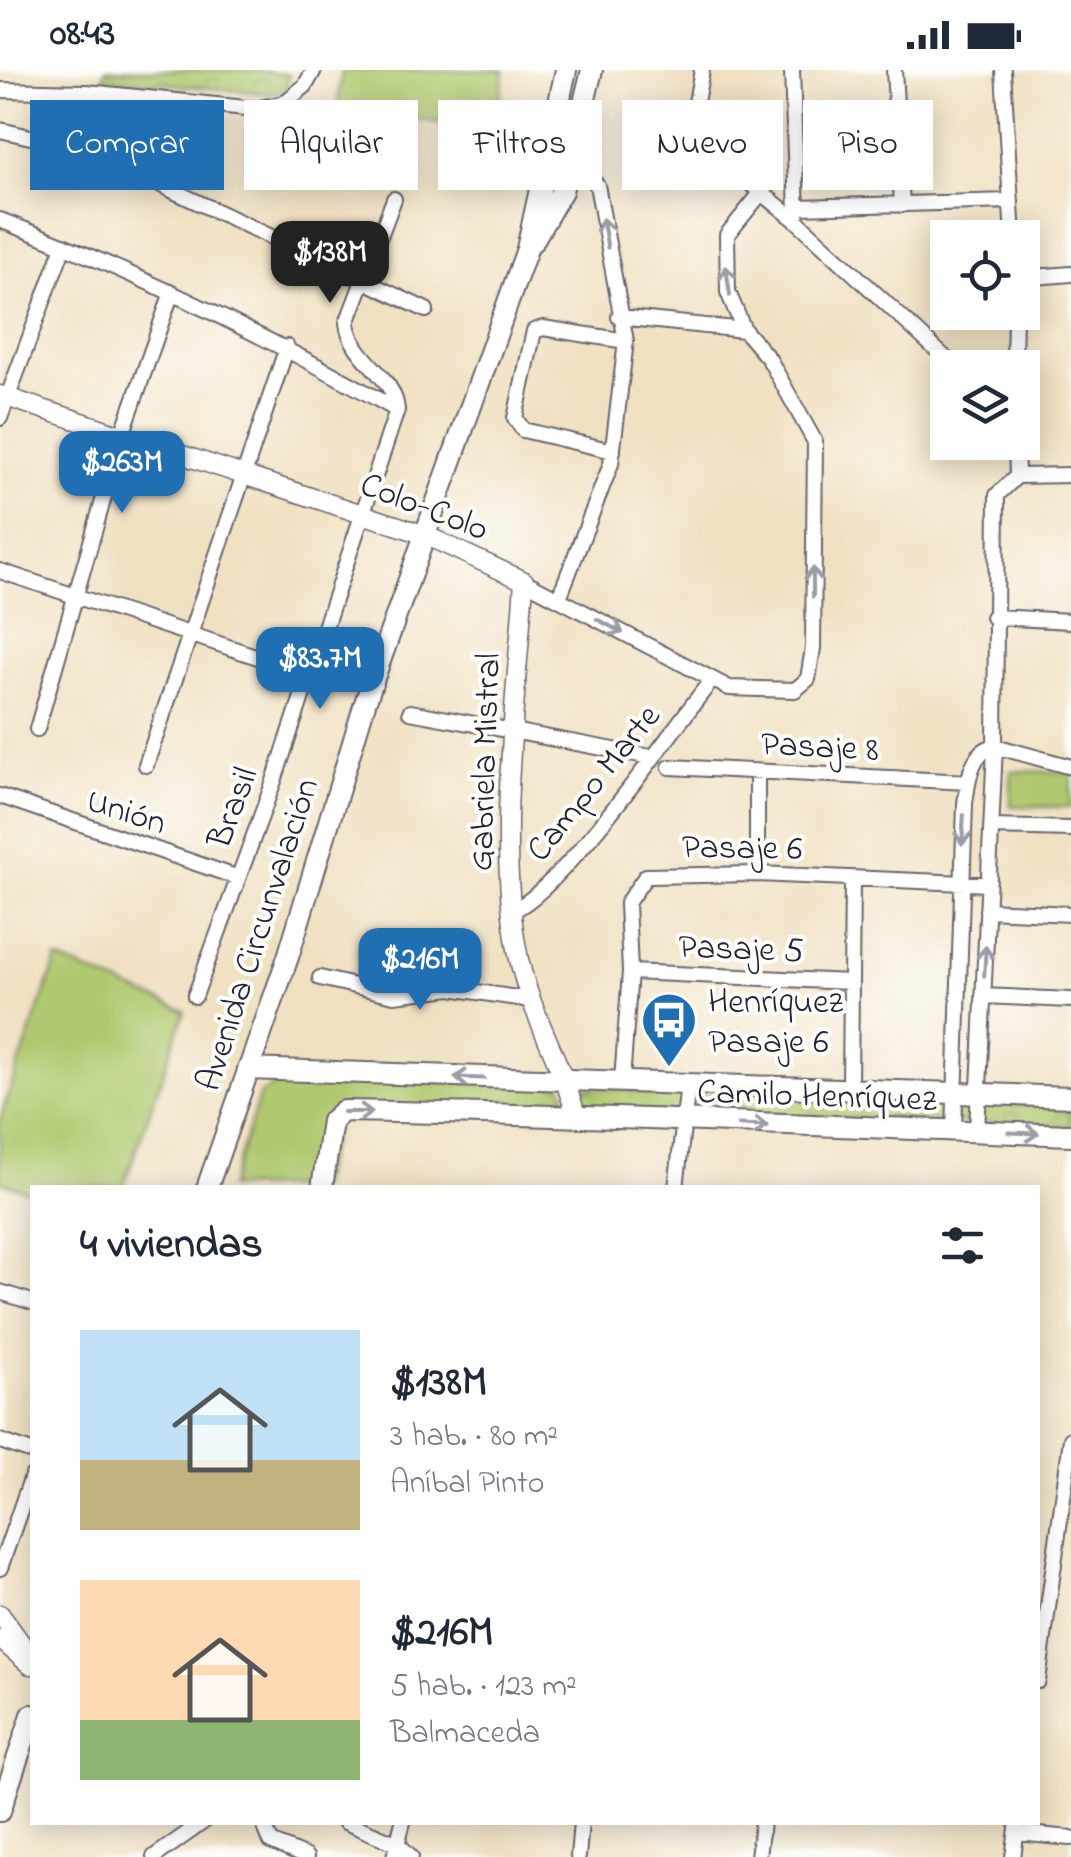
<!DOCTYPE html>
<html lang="es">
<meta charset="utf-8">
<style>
body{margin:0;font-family:"Indie Flower",sans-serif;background:#f6f6f7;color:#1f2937;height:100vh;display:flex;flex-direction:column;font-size:38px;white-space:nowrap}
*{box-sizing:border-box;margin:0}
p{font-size:32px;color:#747a83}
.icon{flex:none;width:55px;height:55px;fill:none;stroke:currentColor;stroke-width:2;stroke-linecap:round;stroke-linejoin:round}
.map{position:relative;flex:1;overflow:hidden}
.sheet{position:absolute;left:30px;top:1115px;width:1010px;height:640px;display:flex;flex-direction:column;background:#fff;border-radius:0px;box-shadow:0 5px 25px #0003}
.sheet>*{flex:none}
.top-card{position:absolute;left:30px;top:30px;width:1012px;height:90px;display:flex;gap:20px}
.fabs{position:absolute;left:930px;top:150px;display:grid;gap:20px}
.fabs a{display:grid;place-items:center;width:110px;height:110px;border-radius:0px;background:#fff;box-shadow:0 5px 25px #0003;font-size:50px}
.price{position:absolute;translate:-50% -85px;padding:0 22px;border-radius:20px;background:#1f6fb2;color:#fff;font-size:32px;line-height:65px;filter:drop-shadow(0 2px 5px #0008)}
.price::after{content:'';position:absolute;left:50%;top:60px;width:30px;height:22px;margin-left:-15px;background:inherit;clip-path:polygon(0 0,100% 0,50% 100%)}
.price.active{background:#222;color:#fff}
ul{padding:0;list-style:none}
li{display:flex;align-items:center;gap:30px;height:250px;padding:0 50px}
li span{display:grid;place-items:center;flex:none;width:280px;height:200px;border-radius:0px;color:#555}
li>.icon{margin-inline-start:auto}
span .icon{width:120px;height:120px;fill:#fffc;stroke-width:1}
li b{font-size:42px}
h2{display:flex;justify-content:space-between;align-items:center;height:120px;padding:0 50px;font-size:42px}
.pill{padding:0 35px;border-radius:0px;background:#fff;box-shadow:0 5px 25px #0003;font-size:35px;line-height:90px}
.pill.active{background:#1f6fb2;color:#fff}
.status{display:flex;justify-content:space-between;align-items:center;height:70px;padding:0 50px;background:#fff;direction:ltr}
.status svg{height:28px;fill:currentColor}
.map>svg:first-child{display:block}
</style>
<div class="status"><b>08:43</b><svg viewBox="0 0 49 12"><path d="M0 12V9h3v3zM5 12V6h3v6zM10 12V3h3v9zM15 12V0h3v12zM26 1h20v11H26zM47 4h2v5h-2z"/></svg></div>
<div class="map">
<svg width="1071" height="1787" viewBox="0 0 1071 1787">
<defs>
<pattern id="park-crowns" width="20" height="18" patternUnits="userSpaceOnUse" patternTransform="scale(2.5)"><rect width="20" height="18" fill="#b0c96f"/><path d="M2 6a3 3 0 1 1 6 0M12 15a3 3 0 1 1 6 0" fill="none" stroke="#97ac61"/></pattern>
</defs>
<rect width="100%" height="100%" fill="#fdfcf7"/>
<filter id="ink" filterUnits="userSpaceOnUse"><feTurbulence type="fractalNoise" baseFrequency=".01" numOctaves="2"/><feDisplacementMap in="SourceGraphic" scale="20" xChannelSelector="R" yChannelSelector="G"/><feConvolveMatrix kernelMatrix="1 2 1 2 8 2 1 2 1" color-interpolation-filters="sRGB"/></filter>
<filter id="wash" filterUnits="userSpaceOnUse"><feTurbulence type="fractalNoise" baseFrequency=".0048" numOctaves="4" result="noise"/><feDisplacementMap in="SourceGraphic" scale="40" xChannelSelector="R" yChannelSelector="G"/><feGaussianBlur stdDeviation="2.25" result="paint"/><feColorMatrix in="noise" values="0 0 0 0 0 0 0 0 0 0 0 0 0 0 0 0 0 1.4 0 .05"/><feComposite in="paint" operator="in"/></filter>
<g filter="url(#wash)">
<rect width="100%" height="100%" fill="#f1e1c3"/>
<!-- grass -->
<path fill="#b0c96f" stroke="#697655" stroke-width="2.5" d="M 342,0 L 504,0 L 496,61 L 337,38 Z
M 1011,701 L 1071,702 L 1071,737 L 1011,736 Z
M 57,889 L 185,941 L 123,1117 L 32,1118 L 32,1123 L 0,1111 L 0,1048 Z
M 289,1007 L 562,1015 L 571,1041 L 340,1038 L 319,1117 L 229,1118 L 260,1024 Z"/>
<!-- park -->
<path fill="url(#park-crowns)" stroke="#697655" stroke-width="2.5" d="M 105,0 L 256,0 L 289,5 L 287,18 L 273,24 L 103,8 Z
M 577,1017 L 843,1031 L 1071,1036 L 1071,1056 L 582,1040 Z"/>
</g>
<g filter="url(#ink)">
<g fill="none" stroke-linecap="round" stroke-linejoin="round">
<!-- street casing -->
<g stroke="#6a656b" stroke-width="18">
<path id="street" d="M 702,0 L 691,59 L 696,70 L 797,151 L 954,296 L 1014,297
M 792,0 L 797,144
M 894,0 L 902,135
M 1003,0 L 1013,168
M 0,20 L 87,22 L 256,39 L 284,33 L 305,16 L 314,0
M 0,60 L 87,80 L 426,240
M 798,137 L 1011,131
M 0,150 C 138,203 269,267 397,340
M 1022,208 L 1071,204
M 619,247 L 744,260
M 1014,298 L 1015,242
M 0,348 L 64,175
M 613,381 L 523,360 L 515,348 L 534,261 L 543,258 L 626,271
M 1017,406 L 1071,405
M 0,501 L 309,604
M 524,511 L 729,618 L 795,620 L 808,609 L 813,578 L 815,372 L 769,289 L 744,260 L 728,222 L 727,165 L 761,123
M 559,528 L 611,394 L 626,271 L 597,115 L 572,88
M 993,547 L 1071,551
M 410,642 L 651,687
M 37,659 L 122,365 L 172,222
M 995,676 L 1071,697
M 146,695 L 287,277
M 670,697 L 968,712
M 0,726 L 236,807
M 991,757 L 1071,759
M 757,804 L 757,702
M 987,840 L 1071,844
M 512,841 C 564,818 670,662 711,611
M 630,902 L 850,912
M 320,908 L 394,925 L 451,918 L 530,930
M 195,926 L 274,711 L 397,340 C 394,304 352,290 347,253 L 394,129
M 983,926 L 1071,930
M 622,1011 L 630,902 L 627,833 L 646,806 L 757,804 L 988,814
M 850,1017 L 852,809
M 954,1061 L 965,734 C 968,713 970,681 995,676
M 977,1061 L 995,676 L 997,425 L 1017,406 L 1016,372
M 676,1118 L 688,1014
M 0,1222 L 32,1232
M 0,1371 L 32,1382
M 0,1498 L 32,1406
M 1038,1611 L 1071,1369
M 263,1752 L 271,1772 L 306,1787
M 345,1752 L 398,1774 L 411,1787
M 1017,1763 L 1071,1768
M 154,1787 L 203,1752
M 394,1787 L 403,1752
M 578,1787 L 581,1752
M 758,1787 L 762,1752
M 1013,1787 L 1018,1752"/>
</g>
<!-- secondary casing -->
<g stroke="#6a656b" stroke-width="21">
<path id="secondary" d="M 0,325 L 423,464 L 524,511 C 517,626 496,767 517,879 C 527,938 560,987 576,1045
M 0,1544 L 32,1588
M 0,1569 L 30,1595"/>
</g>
<!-- primary casing -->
<g stroke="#6a656b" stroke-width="24">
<path id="primary" d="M 533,171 L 562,121 L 592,0
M 248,999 L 1071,1027
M 207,1118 L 288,887 L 365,633 L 527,179 L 566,0
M 322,1118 L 332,1051 L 343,1041 C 586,1045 828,1056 1071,1065
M 0,1741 L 32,1645"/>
</g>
<!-- street -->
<use href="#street" stroke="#fff" stroke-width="14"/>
<!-- secondary -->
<use href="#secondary" stroke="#fff" stroke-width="18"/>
<!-- primary -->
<use href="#primary" stroke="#fff" stroke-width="20"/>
</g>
<!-- one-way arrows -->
<defs><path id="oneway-shaft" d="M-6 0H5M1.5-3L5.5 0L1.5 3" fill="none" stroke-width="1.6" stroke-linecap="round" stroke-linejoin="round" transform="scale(2.5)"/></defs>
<g stroke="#9c9ca7">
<use href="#oneway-shaft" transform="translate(605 163) rotate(-100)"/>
<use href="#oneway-shaft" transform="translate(728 211) rotate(-98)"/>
<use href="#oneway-shaft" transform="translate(813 512) rotate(-90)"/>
<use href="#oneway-shaft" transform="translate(610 556) rotate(28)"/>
<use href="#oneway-shaft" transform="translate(963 760) rotate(93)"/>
<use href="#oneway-shaft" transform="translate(985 891) rotate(-87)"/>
<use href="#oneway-shaft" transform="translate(469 1008) rotate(-178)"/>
<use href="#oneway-shaft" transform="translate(358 1042)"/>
<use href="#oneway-shaft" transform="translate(753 1055) rotate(2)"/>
<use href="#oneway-shaft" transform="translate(1024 1063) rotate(2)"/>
</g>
</g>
<!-- icons -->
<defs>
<g id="bus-pin" transform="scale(2.875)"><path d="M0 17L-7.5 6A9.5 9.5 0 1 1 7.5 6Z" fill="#1f6fb2" stroke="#fdfcf7"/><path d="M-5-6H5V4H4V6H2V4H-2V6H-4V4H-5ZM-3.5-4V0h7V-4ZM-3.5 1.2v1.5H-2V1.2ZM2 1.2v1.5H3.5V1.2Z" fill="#fff"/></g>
</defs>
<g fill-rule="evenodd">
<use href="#bus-pin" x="669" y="950"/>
</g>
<g text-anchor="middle" stroke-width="8" stroke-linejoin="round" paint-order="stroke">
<!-- street labels -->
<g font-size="35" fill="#22223b" stroke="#fdfcf7">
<text transform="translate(425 435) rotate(21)" y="12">Colo-Colo</text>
<text transform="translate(820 675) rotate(3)" y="12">Pasaje 8</text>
<text transform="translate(483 692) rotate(-88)" y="12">Gabriela Mistral</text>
<text transform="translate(592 712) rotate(-51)" y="12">Campo Marte</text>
<text transform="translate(231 737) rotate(-69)" y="12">Brasil</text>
<text transform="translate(127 740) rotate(18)" y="12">Unión</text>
<text transform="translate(742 776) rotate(1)" y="12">Pasaje 6</text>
<text transform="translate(256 864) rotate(-72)" y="12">Avenida Circunvalación</text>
<text transform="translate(741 877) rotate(2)" y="12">Pasaje 5</text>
<text transform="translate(817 1024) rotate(2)" y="12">Camilo Henríquez</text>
</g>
<!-- poi labels -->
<g font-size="35" fill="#22223b" stroke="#fdfcf7" text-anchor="start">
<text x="708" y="942">Henríquez<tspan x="708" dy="40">Pasaje 6</tspan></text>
</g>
</g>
</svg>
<div class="fabs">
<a><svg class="icon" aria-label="locate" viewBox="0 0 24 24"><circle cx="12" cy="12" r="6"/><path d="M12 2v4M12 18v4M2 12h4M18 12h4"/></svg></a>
<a><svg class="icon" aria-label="layers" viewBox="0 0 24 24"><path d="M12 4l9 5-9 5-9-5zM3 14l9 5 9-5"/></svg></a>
</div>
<b class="price active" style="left:330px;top:236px">$138M</b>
<b class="price" style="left:122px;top:446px">$263M</b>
<b class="price" style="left:320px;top:642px">$83.7M</b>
<b class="price" style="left:420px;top:943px">$216M</b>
<div class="top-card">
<a class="pill active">Comprar</a>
<a class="pill">Alquilar</a>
<a class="pill">Filtros</a>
<a class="pill">Nuevo</a>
<a class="pill">Piso</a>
</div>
<section class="sheet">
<h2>4 viviendas<svg class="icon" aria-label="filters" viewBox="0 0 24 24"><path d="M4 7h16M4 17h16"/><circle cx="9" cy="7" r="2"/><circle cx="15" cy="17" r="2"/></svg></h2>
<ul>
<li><span style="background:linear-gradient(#bfe0f5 65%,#c2b280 0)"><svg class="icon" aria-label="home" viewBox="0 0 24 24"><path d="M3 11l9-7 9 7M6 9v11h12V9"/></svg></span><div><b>$138M</b><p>3 hab. · 80 m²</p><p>Aníbal Pinto</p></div></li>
<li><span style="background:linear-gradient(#ffd9b3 70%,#8fb573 0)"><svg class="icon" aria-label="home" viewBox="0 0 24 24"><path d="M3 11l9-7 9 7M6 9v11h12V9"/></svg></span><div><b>$216M</b><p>5 hab. · 123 m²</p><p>Balmaceda</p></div></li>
</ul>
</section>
</div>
